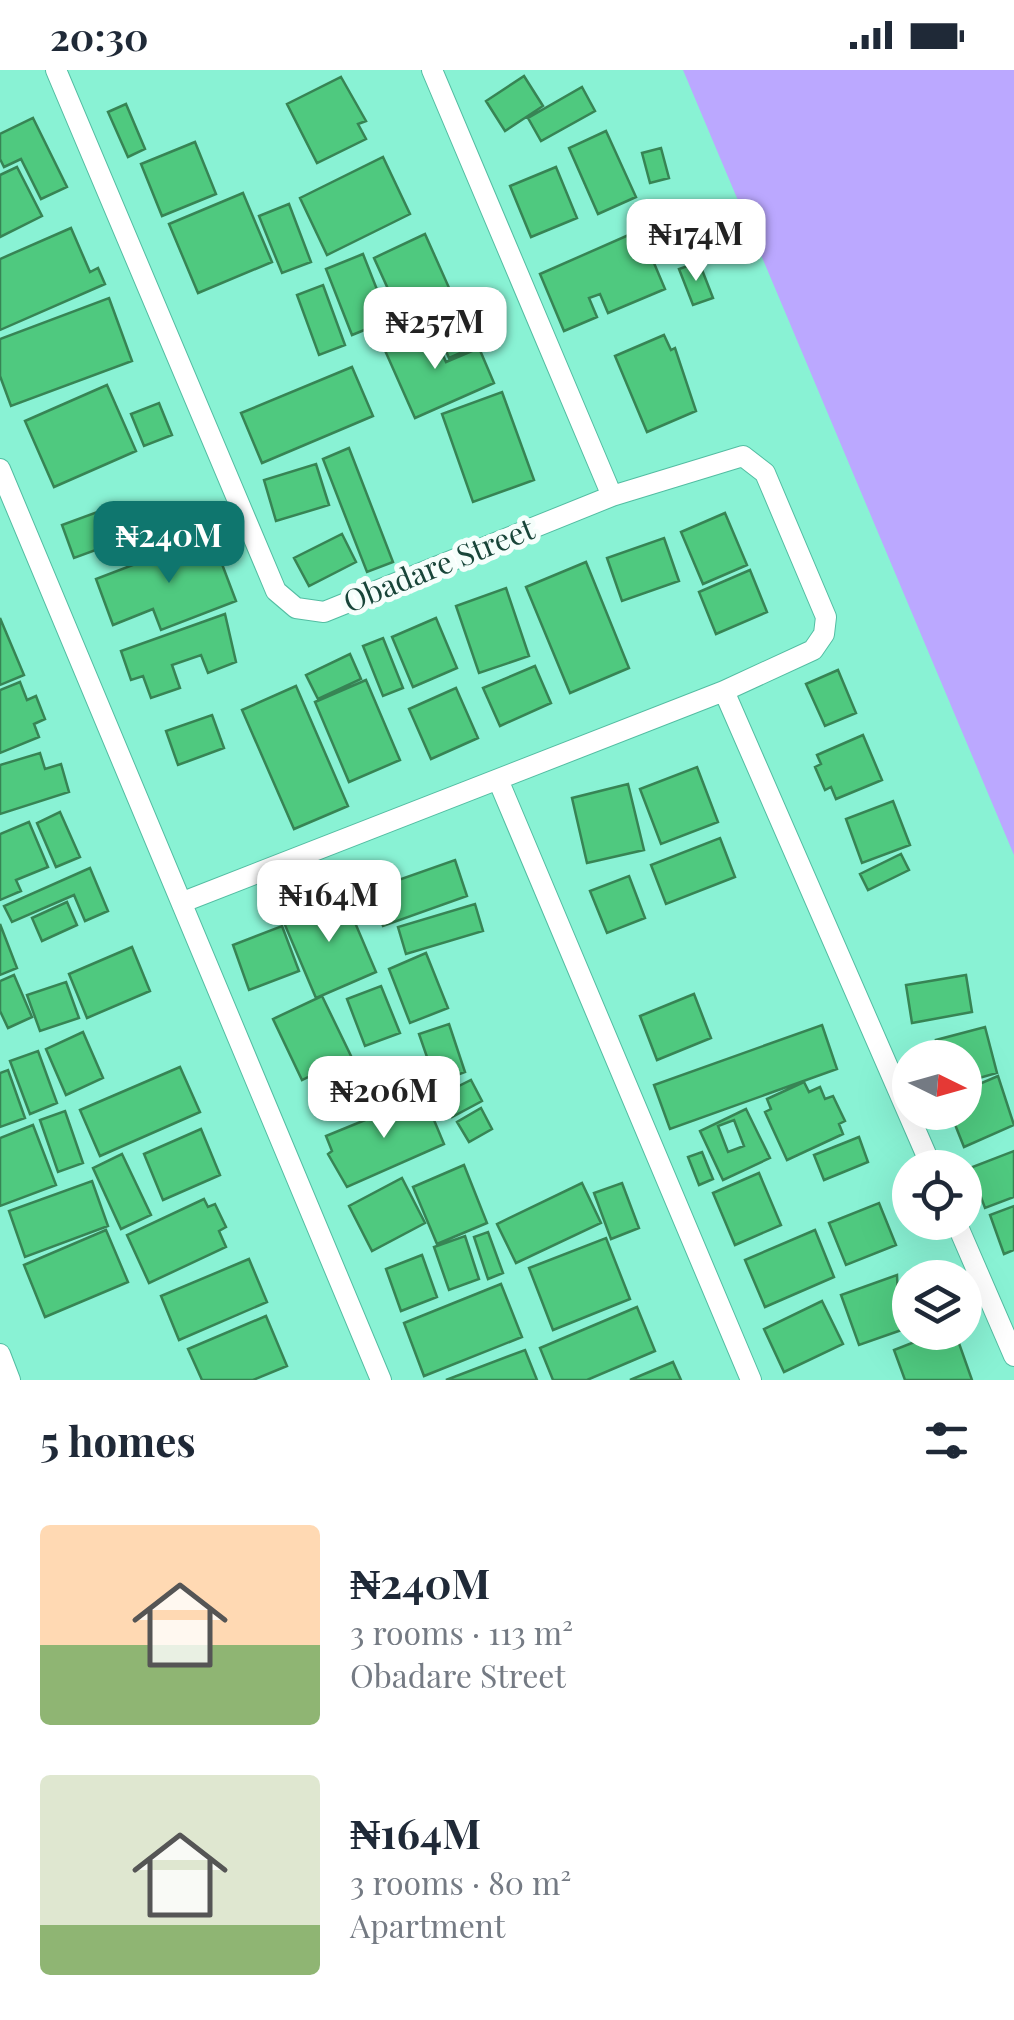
<!DOCTYPE html>
<meta charset="utf-8">
<style>
body{margin:0;font-family:"Playfair Display",serif;background:#f6f6f7;color:#1f2937;height:100vh;display:flex;flex-direction:column;font-size:38px;white-space:nowrap}
*{box-sizing:border-box;margin:0}
p{font-size:32px;color:#747a83}
.icon{flex:none;width:55px;height:55px;fill:none;stroke:currentColor;stroke-width:2;stroke-linecap:round;stroke-linejoin:round}
.map{position:relative;height:1310px;overflow:hidden}
.drawer{display:flex;flex-direction:column;background:#fff;flex:1}
.drawer>*{flex:none}
.needle{width:65px;rotate:95deg}
.fabs{position:absolute;left:892px;top:970px;display:grid;gap:20px}
.fabs a{display:grid;place-items:center;width:90px;height:90px;border-radius:50%;background:#fff;box-shadow:0 10px 40px #0002;font-size:50px}
.price{position:absolute;translate:-50% -85px;padding:0 22px;border-radius:20px;background:#fff;color:#222;font-size:32px;line-height:65px;filter:drop-shadow(0 2px 5px #0008)}
.price::after{content:'';position:absolute;left:50%;top:60px;width:30px;height:22px;margin-left:-15px;background:inherit;clip-path:polygon(0 0,100% 0,50% 100%)}
.price.on{background:#0f766e;color:#fff}
ul{padding:0;list-style:none}
li{display:flex;align-items:center;gap:30px;height:250px;padding:0 40px}
li span{display:grid;place-items:center;flex:none;width:280px;height:200px;border-radius:10px;color:#555}
li>.icon{margin-inline-start:auto}
span .icon{width:120px;height:120px;fill:#fffc;stroke-width:1}
li b{font-size:42px}
h2{display:flex;justify-content:space-between;align-items:center;height:120px;padding:0 40px;font-size:42px}
.status{display:flex;justify-content:space-between;align-items:center;height:70px;padding:0 50px;background:#fff;direction:ltr}
.status svg{height:28px;fill:currentColor}
.map>svg:first-child{display:block}
</style>
<div class="status"><b>20:30</b><svg viewBox="0 0 49 12"><path d="M0 12V9h3v3zM5 12V6h3v6zM10 12V3h3v9zM15 12V0h3v12zM26 1h20v11H26zM47 4h2v5h-2z"/></svg></div>
<div class="map">
<svg width="1014" height="1310" viewBox="0 0 1014 1310">
<rect width="100%" height="100%" fill="#89f2d4"/>
<!-- water -->
<path fill="#bba8ff" d="M 683,0 L 1014,0 L 1014,785 Z"/>
<!-- building -->
<path fill="#4fc97f" stroke="#378454" stroke-width="2.5" fill-rule="evenodd" d="M 524,6 L 543,36 L 505,61 L 486,31 Z
M 341,7 L 366,51 L 358,54 L 366,69 L 317,93 L 287,34 Z
M 582,17 L 595,41 L 541,71 L 528,48 Z
M 126,34 L 145,79 L 128,87 L 108,42 Z
M 33,48 L 67,117 L 41,129 L 21,89 L 4,97 L 0,89 L 0,64 Z
M 606,61 L 636,127 L 598,144 L 569,78 Z
M 195,72 L 216,124 L 162,146 L 141,94 Z
M 661,78 L 669,108 L 650,113 L 642,83 Z
M 383,87 L 410,144 L 327,185 L 300,128 Z
M 17,97 L 42,146 L 0,167 L 0,105 Z
M 556,97 L 577,148 L 531,167 L 510,116 Z
M 243,123 L 272,192 L 198,223 L 169,154 Z
M 289,134 L 311,192 L 282,203 L 259,146 Z
M 71,158 L 90,202 L 98,198 L 105,214 L 0,260 L 0,189 Z
M 640,160 L 665,219 L 608,243 L 600,224 L 589,228 L 597,247 L 564,261 L 540,204 Z
M 425,164 L 450,220 L 399,243 L 374,188 Z
M 363,184 L 389,250 L 352,265 L 326,199 Z
M 699,192 L 713,228 L 693,235 L 679,199 Z
M 323,215 L 345,275 L 319,285 L 297,225 Z
M 109,228 L 132,291 L 11,336 L 0,306 L 0,269 Z
M 462,251 L 474,277 L 449,288 L 438,262 Z
M 430,256 L 446,292 L 479,278 L 494,313 L 415,348 L 383,276 Z
M 664,265 L 671,280 L 675,278 L 696,341 L 647,362 L 615,286 Z
M 352,297 L 373,346 L 262,393 L 241,343 Z
M 107,315 L 136,381 L 54,417 L 25,351 Z
M 502,322 L 534,410 L 473,432 L 442,344 Z
M 159,333 L 172,365 L 144,376 L 131,344 Z
M 349,378 L 393,492 L 367,502 L 323,389 Z
M 316,394 L 329,435 L 276,451 L 264,410 Z
M 122,433 L 134,466 L 74,488 L 62,455 Z
M 725,443 L 747,495 L 703,514 L 681,462 Z
M 342,464 L 356,492 L 309,516 L 294,488 Z
M 211,465 L 236,531 L 161,560 L 153,539 L 113,555 L 96,509 Z
M 664,468 L 679,511 L 622,531 L 607,488 Z
M 586,492 L 629,598 L 570,623 L 526,517 Z
M 750,500 L 767,542 L 716,564 L 699,522 Z
M 506,518 L 529,586 L 479,603 L 456,536 Z
M 225,544 L 236,592 L 208,603 L 201,585 L 172,595 L 180,618 L 151,628 L 143,606 L 131,610 L 121,581 Z
M 0,548 L 24,605 L 0,615 Z
M 436,548 L 457,598 L 413,617 L 392,567 Z
M 383,568 L 403,618 L 383,626 L 363,576 Z
M 350,584 L 361,609 L 318,629 L 306,605 Z
M 535,596 L 551,633 L 500,656 L 483,618 Z
M 838,600 L 856,643 L 825,656 L 806,614 Z
M 366,610 L 400,690 L 349,712 L 315,632 Z
M 20,612 L 27,630 L 36,626 L 45,649 L 34,654 L 39,667 L 0,683 L 0,620 Z
M 296,616 L 348,736 L 294,759 L 242,640 Z
M 456,618 L 478,668 L 431,689 L 409,639 Z
M 212,645 L 224,678 L 178,695 L 166,661 Z
M 863,665 L 882,710 L 836,729 L 831,717 L 825,720 L 815,697 L 821,694 L 817,685 Z
M 40,683 L 45,699 L 61,694 L 69,722 L 0,744 L 0,695 Z
M 697,697 L 718,752 L 661,774 L 640,719 Z
M 628,714 L 644,780 L 587,793 L 572,728 Z
M 893,731 L 910,775 L 862,793 L 846,749 Z
M 60,742 L 80,787 L 56,797 L 37,753 Z
M 29,752 L 48,797 L 16,810 L 21,821 L 0,830 L 0,764 Z
M 720,768 L 735,807 L 666,834 L 651,795 Z
M 901,784 L 909,800 L 868,820 L 860,804 Z
M 455,790 L 467,826 L 383,856 L 370,820 Z
M 90,798 L 108,841 L 85,851 L 74,825 L 12,852 L 4,836 Z
M 629,806 L 645,848 L 607,863 L 590,821 Z
M 342,822 L 376,902 L 316,928 L 282,848 Z
M 67,832 L 77,855 L 42,871 L 32,848 Z
M 475,834 L 483,861 L 406,884 L 398,857 Z
M 0,854 L 17,898 L 0,905 Z
M 282,856 L 299,901 L 249,920 L 233,875 Z
M 132,877 L 150,921 L 87,948 L 69,904 Z
M 426,883 L 448,938 L 410,953 L 389,899 Z
M 14,905 L 32,947 L 8,958 L 0,941 L 0,911 Z
M 966,905 L 972,942 L 912,953 L 906,915 Z
M 66,912 L 79,948 L 40,961 L 27,925 Z
M 381,916 L 400,963 L 365,976 L 347,929 Z
M 694,924 L 711,968 L 657,990 L 640,946 Z
M 322,926 L 351,986 L 302,1010 L 273,949 Z
M 449,954 L 465,1002 L 436,1013 L 419,964 Z
M 822,955 L 837,999 L 670,1059 L 654,1015 Z
M 985,957 L 997,1003 L 965,1012 L 965,988 L 941,988 L 936,970 Z
M 83,962 L 103,1008 L 66,1025 L 46,979 Z
M 38,981 L 57,1033 L 30,1044 L 10,991 Z
M 180,997 L 200,1042 L 100,1086 L 80,1040 Z
M 8,1000 L 25,1048 L 0,1057 L 0,1003 Z
M 998,1006 L 1014,1055 L 964,1077 L 950,1042 L 965,1042 L 965,1020 Z
M 471,1010 L 482,1031 L 452,1047 L 441,1025 Z
M 804,1012 L 809,1022 L 820,1017 L 825,1029 L 833,1026 L 845,1051 L 839,1054 L 843,1064 L 787,1090 L 765,1042 L 771,1039 L 767,1029 Z
M 424,1026 L 444,1074 L 347,1117 L 328,1084 L 332,1081 L 326,1066 Z
M 481,1038 L 492,1059 L 469,1072 L 457,1052 Z
M 746,1039 L 770,1088 L 723,1110 L 700,1061 ZM 734,1050 L 744,1076 L 728,1082 L 718,1056 Z
M 65,1041 L 83,1093 L 58,1102 L 40,1050 Z
M 33,1055 L 56,1115 L 0,1136 L 0,1068 Z
M 201,1059 L 220,1105 L 163,1130 L 144,1084 Z
M 859,1067 L 868,1092 L 824,1110 L 814,1085 Z
M 1014,1081 L 1014,1127 L 985,1138 L 970,1098 Z
M 702,1082 L 713,1109 L 699,1115 L 688,1087 Z
M 122,1084 L 151,1145 L 121,1159 L 93,1098 Z
M 464,1095 L 487,1153 L 437,1174 L 413,1117 Z
M 759,1103 L 781,1155 L 735,1175 L 713,1123 Z
M 402,1108 L 425,1153 L 372,1181 L 349,1136 Z
M 92,1111 L 108,1156 L 25,1187 L 9,1141 Z
M 582,1113 L 601,1153 L 516,1193 L 497,1154 Z
M 622,1113 L 639,1158 L 611,1169 L 594,1123 Z
M 204,1129 L 208,1137 L 215,1134 L 226,1157 L 219,1161 L 226,1177 L 149,1213 L 127,1165 Z
M 879,1133 L 896,1175 L 846,1195 L 829,1153 Z
M 1014,1136 L 1014,1180 L 1004,1184 L 990,1145 Z
M 106,1160 L 128,1212 L 45,1247 L 24,1195 Z
M 815,1160 L 834,1207 L 765,1237 L 745,1190 Z
M 488,1162 L 503,1203 L 488,1209 L 474,1167 Z
M 465,1166 L 479,1209 L 449,1220 L 434,1177 Z
M 606,1168 L 630,1229 L 553,1260 L 529,1198 Z
M 422,1185 L 437,1227 L 401,1241 L 386,1199 Z
M 249,1189 L 267,1232 L 179,1270 L 161,1226 Z
M 897,1205 L 898,1229 L 910,1248 L 910,1257 L 859,1275 L 841,1225 Z
M 501,1214 L 522,1267 L 424,1306 L 404,1253 Z
M 822,1231 L 843,1274 L 784,1302 L 764,1259 Z
M 637,1237 L 655,1281 L 587,1310 L 553,1310 L 540,1278 Z
M 266,1246 L 287,1296 L 253,1310 L 202,1310 L 188,1279 Z
M 940,1262 L 955,1262 L 972,1310 L 905,1310 L 894,1280 Z
M 525,1280 L 537,1310 L 446,1310 Z
M 673,1292 L 681,1310 L 630,1310 Z"/>
<g fill="none" stroke-linecap="round" stroke-linejoin="round">
<!-- minor casing -->
<g stroke="#53bda2" stroke-width="22">
<path id="minor" d="M 56,0 L 276,521 L 296,538 L 324,542 L 612,426 L 743,386 L 765,403 L 826,547 L 824,564 L 813,580 L 724,621 L 183,832
M 432,0 L 612,426
M 0,399 L 381,1310
M 724,621 L 932,1098
M 499,712 L 751,1310
M 956,1152 L 1014,1286
M 0,1284 L 10,1310"/>
</g>
<!-- minor -->
<use href="#minor" stroke="#fff" stroke-width="20"/>
</g>
<g text-anchor="middle" stroke-width="10" stroke-linejoin="round" paint-order="stroke">
<!-- street labels -->
<g font-size="30" fill="#184539" stroke="#f5fefb">
<text transform="translate(439 496) rotate(-22)" y="10">Obadare Street</text>
</g>
</g>
</svg>
<div class="fabs">
<a><svg class="needle" viewBox="-14 -14 28 28"><path d="M0-13l5 13h-10z" fill="#e53935"/><path d="M0 13l5-13h-10z" fill="#747a83"/></svg></a>
<a><svg class="icon" aria-label="locate" viewBox="0 0 24 24"><circle cx="12" cy="12" r="6"/><path d="M12 2v4M12 18v4M2 12h4M18 12h4"/></svg></a>
<a><svg class="icon" aria-label="layers" viewBox="0 0 24 24"><path d="M12 4l9 5-9 5-9-5zM3 14l9 5 9-5"/></svg></a>
</div>
<b class="price" style="left:696px;top:214px">₦174M</b>
<b class="price" style="left:435px;top:302px">₦257M</b>
<b class="price on" style="left:169px;top:516px">₦240M</b>
<b class="price" style="left:329px;top:875px">₦164M</b>
<b class="price" style="left:384px;top:1071px">₦206M</b>
</div>
<section class="drawer">
<h2>5 homes<svg class="icon" aria-label="filters" viewBox="0 0 24 24"><path d="M4 7h16M4 17h16"/><circle cx="9" cy="7" r="2"/><circle cx="15" cy="17" r="2"/></svg></h2>
<ul>
<li><span style="background:linear-gradient(#ffd9b3 60%,#8fb573 0)"><svg class="icon" aria-label="home" viewBox="0 0 24 24"><path d="M3 11l9-7 9 7M6 9v11h12V9"/></svg></span><div><b>₦240M</b><p>3 rooms · 113 m²</p><p>Obadare Street</p></div></li>
<li><span style="background:linear-gradient(#dfe7d0 75%,#8fb573 0)"><svg class="icon" aria-label="home" viewBox="0 0 24 24"><path d="M3 11l9-7 9 7M6 9v11h12V9"/></svg></span><div><b>₦164M</b><p>3 rooms · 80 m²</p><p>Apartment</p></div></li>
</ul>
</section>
